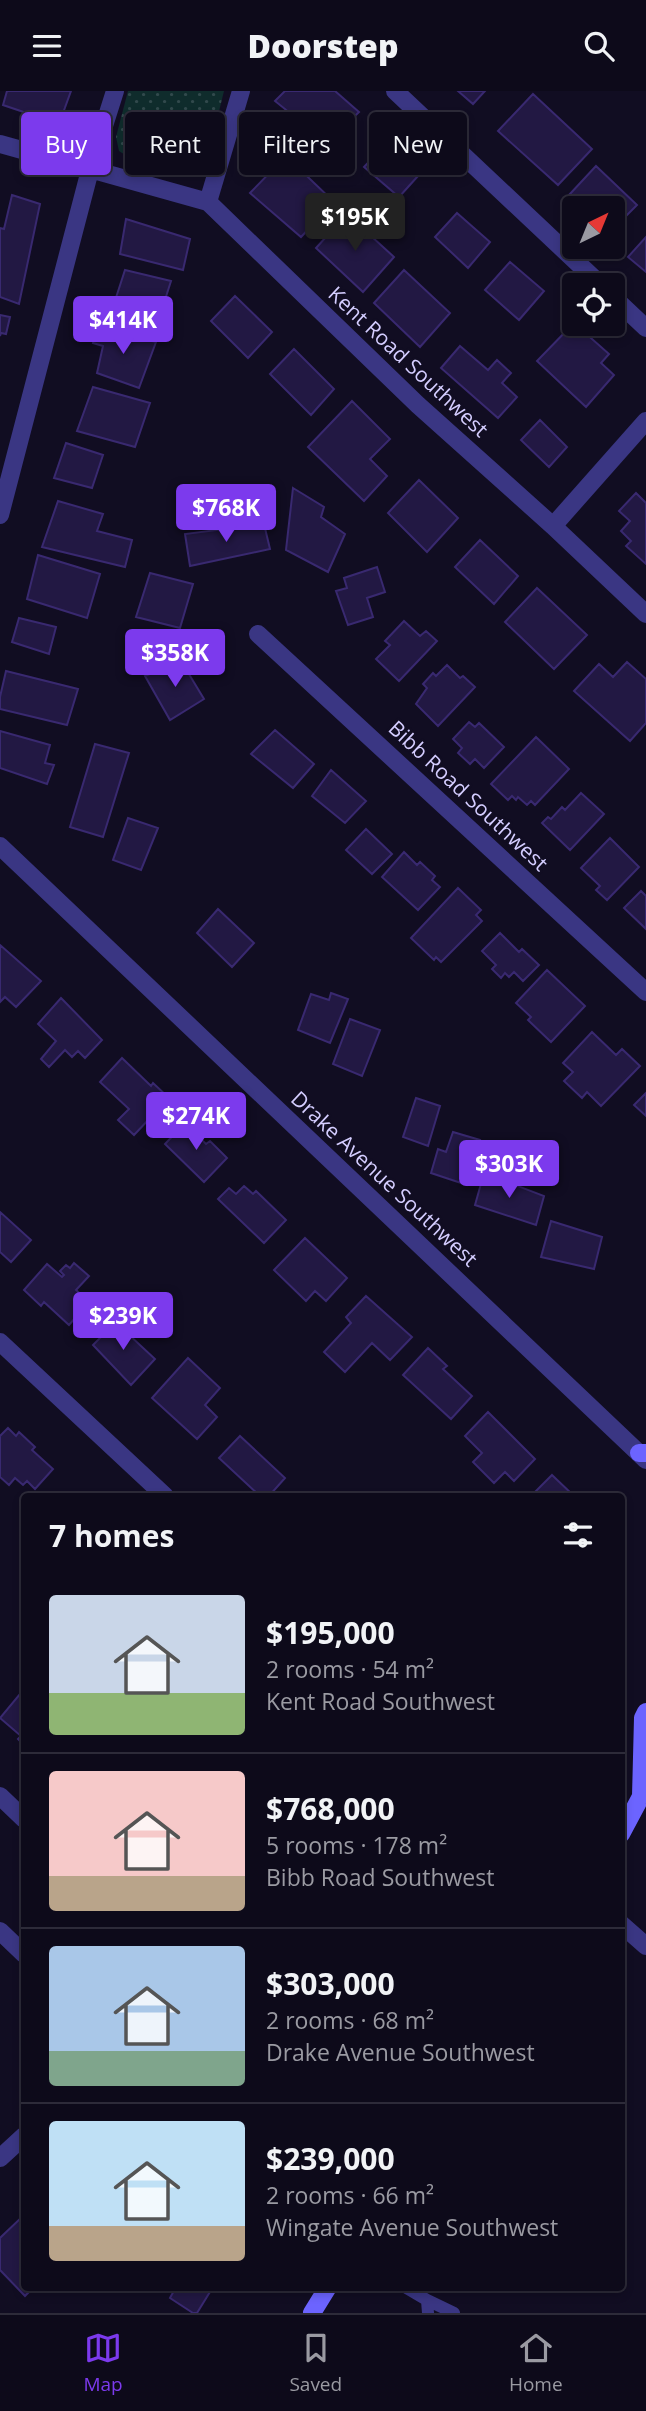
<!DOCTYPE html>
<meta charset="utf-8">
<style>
body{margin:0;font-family:"Open Sans",sans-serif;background:#1b1827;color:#f1f3f6;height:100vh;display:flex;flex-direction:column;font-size:26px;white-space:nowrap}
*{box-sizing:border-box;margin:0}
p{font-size:23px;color:#9a9aa2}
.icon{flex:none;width:38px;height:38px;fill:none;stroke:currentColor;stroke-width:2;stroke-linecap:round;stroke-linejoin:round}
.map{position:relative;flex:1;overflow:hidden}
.panel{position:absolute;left:21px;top:1402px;width:604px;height:798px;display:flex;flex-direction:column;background:#0d0a1a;border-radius:7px;box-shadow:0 4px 10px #0003,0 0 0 2px #2d2b39}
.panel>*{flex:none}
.guide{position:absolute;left:21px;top:21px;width:606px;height:63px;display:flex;gap:14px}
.needle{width:46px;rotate:43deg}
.tools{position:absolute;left:562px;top:105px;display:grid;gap:14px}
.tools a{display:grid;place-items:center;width:63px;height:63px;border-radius:7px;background:#0d0a1a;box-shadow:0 4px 10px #0003,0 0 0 2px #2d2b39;font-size:35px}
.price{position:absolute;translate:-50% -60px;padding:0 16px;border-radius:7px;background:#7c3aed;color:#fff;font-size:23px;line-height:46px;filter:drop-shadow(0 2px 4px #0008)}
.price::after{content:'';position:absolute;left:50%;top:42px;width:21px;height:16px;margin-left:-10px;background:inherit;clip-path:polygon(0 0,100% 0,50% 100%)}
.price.selected{background:#222;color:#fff}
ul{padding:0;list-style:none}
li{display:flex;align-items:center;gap:21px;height:175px;padding:0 28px}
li+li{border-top:2px solid #2d2b39}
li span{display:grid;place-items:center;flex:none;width:196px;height:140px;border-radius:7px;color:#555}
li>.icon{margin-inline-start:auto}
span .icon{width:84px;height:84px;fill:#fffc;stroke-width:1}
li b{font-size:30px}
h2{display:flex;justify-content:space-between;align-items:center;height:84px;padding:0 28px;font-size:30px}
.pill{padding:0 24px;border-radius:7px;background:#0d0a1a;box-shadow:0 4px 10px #0003,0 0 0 2px #2d2b39;font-size:24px;line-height:63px}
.pill.selected{background:#7c3aed;color:#fff}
header{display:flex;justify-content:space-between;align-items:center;height:91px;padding:0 28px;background:#0d0a1a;font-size:32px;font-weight:800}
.dock{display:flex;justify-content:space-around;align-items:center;height:98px;border-top:2px solid #2d2b39;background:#0d0a1a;font-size:19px;color:#9a9aa2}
.dock a{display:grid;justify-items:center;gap:4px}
.dock .selected{color:#7c3aed}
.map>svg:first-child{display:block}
</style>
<header><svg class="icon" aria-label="menu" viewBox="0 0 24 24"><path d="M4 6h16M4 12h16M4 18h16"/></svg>Doorstep<svg class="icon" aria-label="search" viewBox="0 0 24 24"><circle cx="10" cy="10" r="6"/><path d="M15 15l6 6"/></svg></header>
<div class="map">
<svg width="646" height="2222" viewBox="0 0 646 2222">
<defs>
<pattern id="grass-dots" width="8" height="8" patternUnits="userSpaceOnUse" patternTransform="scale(1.75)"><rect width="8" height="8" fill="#0f2c2c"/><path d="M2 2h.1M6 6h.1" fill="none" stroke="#31494c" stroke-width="1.8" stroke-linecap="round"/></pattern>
</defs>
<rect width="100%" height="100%" fill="#110d22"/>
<!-- grass -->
<path fill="url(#grass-dots)" d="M 128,0 L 224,0 L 209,61 L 198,78 C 176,82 138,73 119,60 L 116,46 Z"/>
<!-- building -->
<path fill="#221843" stroke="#392970" stroke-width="2" d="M 7,0 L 71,0 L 59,33 L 3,14 Z
M 285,0 L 335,0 L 359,21 L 327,52 L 275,10 Z
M 458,0 L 485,0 L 473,13 Z
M 533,3 L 592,58 L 558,94 L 498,40 Z
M 384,55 L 418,85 L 399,106 L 364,76 Z
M 286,65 L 334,111 L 301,146 L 250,102 Z
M 596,75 L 637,114 L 612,139 L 612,117 L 583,117 L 569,104 Z
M 12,104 L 40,113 L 19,213 L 0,206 L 0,137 L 4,138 Z
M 457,122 L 490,151 L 468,177 L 435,146 Z
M 347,123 L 394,166 L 363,201 L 316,157 Z
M 126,128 L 190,148 L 183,179 L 120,163 Z
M 646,146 L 646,181 L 628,166 Z
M 510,171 L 544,200 L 519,229 L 485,199 Z
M 125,179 L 171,190 L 156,237 L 111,222 Z
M 404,179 L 450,222 L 420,256 L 374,212 Z
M 235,205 L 272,241 L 248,267 L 211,230 Z
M 0,224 L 10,226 L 6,243 L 1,242 L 0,245 Z
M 574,232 L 609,263 L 601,272 L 614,284 L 586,316 L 537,270 Z
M 97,236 L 156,251 L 139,297 L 97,282 L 103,255 L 93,252 Z
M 460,255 L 488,279 L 497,269 L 511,282 L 502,292 L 517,306 L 498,327 L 441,277 Z
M 294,258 L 334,298 L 311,324 L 270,283 Z
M 93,296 L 150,312 L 135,356 L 77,340 Z
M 352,310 L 390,348 L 370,368 L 387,385 L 364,410 L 308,356 Z
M 540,329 L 567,356 L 549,376 L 521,349 Z
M 66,352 L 103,364 L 92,397 L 54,387 Z
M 419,389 L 458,427 L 427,461 L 388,422 Z
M 293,397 L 324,416 L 321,426 L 345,443 L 328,481 L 286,459 Z
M 636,402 L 646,412 L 646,473 L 626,455 L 631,450 L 621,440 L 630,430 L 619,420 Z
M 58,410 L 103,423 L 97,440 L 132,449 L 125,476 L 42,456 Z
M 264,433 L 270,458 L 190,475 L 185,443 Z
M 480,449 L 518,485 L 494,513 L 455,476 Z
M 38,464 L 100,483 L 87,527 L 27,508 Z
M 377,476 L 385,501 L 367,507 L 373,526 L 348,534 L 336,500 L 347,497 L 344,487 Z
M 150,482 L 193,493 L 180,537 L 136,526 Z
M 537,497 L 587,544 L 554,578 L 505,531 Z
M 19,527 L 56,536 L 49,563 L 12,551 Z
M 404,530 L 420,545 L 426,540 L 437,550 L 399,590 L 376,568 L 390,554 L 385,550 Z
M 181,570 L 204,608 L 170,629 L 145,585 Z
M 627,571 L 646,588 L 646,632 L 630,650 L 574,600 L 599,573 L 613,586 Z
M 447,574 L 460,587 L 463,585 L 475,596 L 438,635 L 416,613 L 427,597 L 423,593 L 433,582 L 436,585 Z
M 6,580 L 78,598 L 67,634 L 0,618 L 0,606 Z
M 469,631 L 475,636 L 479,632 L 504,656 L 484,677 L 475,668 L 470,673 L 458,662 L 462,657 L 453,648 Z
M 275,639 L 314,673 L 293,697 L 251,663 Z
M 0,640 L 50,654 L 45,672 L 54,674 L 47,693 L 0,677 Z
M 536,646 L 569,678 L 535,714 L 531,710 L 527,714 L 518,706 L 516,709 L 512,705 L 508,709 L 491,693 Z
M 95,653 L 129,662 L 103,746 L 70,736 Z
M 331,679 L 366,710 L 345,732 L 312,705 Z
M 581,702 L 604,723 L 570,759 L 542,732 L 548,726 L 551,728 L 562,716 L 565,719 Z
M 128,727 L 158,737 L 141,779 L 113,769 Z
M 366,738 L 392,763 L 372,783 L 346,759 Z
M 610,747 L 639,776 L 607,809 L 596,799 L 600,795 L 581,777 Z
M 404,761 L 417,774 L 420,771 L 435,785 L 432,789 L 440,796 L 418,819 L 382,786 Z
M 458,797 L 481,819 L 476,824 L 482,830 L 441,871 L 436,866 L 434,869 L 411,847 Z
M 641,800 L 646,805 L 646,838 L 624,817 Z
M 218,818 L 254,852 L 232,876 L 197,842 Z
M 500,842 L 519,861 L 522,858 L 539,874 L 523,890 L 514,881 L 509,886 L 505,882 L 501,887 L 492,878 L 496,874 L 482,860 Z
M 0,854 L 41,890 L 16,916 L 5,906 L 0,911 Z
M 547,879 L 585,915 L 551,951 L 528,929 L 531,926 L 516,912 Z
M 331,902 L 348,908 L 330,952 L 298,939 L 311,903 L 329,909 Z
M 61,907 L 102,949 L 85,967 L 78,960 L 72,966 L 65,959 L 49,976 L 41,968 L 56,950 L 38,933 Z
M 350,928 L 380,939 L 362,985 L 333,973 Z
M 592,941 L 616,964 L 622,958 L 640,975 L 601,1015 L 587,1001 L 582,1007 L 564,990 L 573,981 L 563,972 Z
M 122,967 L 151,995 L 153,992 L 169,1007 L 134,1044 L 118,1029 L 129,1018 L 100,991 Z
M 646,1002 L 646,1025 L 634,1014 Z
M 416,1007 L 440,1015 L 428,1055 L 403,1046 Z
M 185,1032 L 206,1053 L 210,1050 L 227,1067 L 204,1091 L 165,1053 Z
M 453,1041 L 480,1049 L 467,1094 L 431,1082 L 438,1058 L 446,1061 Z
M 484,1082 L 544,1105 L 536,1134 L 475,1114 Z
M 244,1095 L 253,1103 L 256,1100 L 286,1129 L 264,1152 L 218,1108 L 229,1097 L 236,1103 Z
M 0,1121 L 31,1149 L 11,1171 L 0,1161 Z
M 551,1130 L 602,1146 L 594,1178 L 541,1166 Z
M 305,1147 L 347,1187 L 326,1210 L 315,1200 L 306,1210 L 274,1179 Z
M 74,1172 L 89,1185 L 76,1199 L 89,1211 L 69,1234 L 44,1211 L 41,1215 L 24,1199 L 47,1173 L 62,1186 L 64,1184 L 60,1180 L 66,1174 L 70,1177 Z
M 366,1205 L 412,1246 L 390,1269 L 372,1252 L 345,1281 L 324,1261 L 351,1232 L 346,1226 Z
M 112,1228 L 155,1268 L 131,1294 L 93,1254 L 102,1245 L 99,1242 Z
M 428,1257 L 447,1275 L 443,1278 L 472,1305 L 451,1328 L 403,1284 Z
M 188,1267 L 220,1297 L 205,1314 L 217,1326 L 197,1348 L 152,1307 Z
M 488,1321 L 535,1368 L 514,1390 L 505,1381 L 494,1392 L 473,1371 L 482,1362 L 465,1345 Z
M 8,1337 L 16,1345 L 19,1341 L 35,1356 L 32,1359 L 53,1378 L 35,1398 L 27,1390 L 23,1394 L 15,1387 L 9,1394 L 0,1386 L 0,1345 Z
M 240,1345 L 285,1387 L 269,1405 L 260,1405 L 219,1367 Z
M 552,1384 L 574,1405 L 531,1405 Z
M 20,1603 L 24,1607 L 24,1654 L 18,1648 L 21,1645 L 0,1627 Z
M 24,2124 L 24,2196 L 34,2196 L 25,2205 L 0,2179 L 0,2147 Z
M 176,2196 L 213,2196 L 197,2222 L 193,2222 L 170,2207 Z"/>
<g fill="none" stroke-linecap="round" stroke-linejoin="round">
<!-- service -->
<path stroke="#3a3683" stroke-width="12" d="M 405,2196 L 427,2209
M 428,2222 L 427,2209 L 454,2222"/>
<!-- minor -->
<path stroke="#3a3683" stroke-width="18" d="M 395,0 L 601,194
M 0,53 L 208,111 L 418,314 L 553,435 L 646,523
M 208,111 L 241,0
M 612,205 L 646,237
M 0,424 L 90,79 L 115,0
M 553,435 L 646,330
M 258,543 L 646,901
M 0,1251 L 165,1405
M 0,1705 L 24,1728
M 621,1833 L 646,1855
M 0,1840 L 24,1863
M 0,2067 L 24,2045"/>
<!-- tertiary -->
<path stroke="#3a3683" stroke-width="18" d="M 0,755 L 646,1369"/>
<!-- secondary -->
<path stroke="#6c64ff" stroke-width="18" d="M 639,1362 L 646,1362
M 641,1705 L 643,1627 L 646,1621
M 621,1743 L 646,1696
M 312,2222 L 328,2196"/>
</g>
<g text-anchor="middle" stroke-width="5" stroke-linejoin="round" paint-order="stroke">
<!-- street labels -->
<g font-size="21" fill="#d4cdff" stroke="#110d22">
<text transform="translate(408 271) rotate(43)" y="7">Kent Road Southwest</text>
<text transform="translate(468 705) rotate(43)" y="7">Bibb Road Southwest</text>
<text transform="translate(384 1088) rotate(43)" y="7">Drake Avenue Southwest</text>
</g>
</g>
</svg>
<div class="tools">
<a><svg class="needle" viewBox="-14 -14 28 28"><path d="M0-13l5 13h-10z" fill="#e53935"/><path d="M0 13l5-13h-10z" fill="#9a9aa2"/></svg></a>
<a><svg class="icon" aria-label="locate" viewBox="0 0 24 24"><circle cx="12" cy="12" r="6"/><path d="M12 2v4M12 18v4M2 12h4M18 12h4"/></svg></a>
</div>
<b class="price selected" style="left:355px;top:162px">$195K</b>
<b class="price" style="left:123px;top:265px">$414K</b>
<b class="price" style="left:226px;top:453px">$768K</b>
<b class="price" style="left:175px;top:598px">$358K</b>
<b class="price" style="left:196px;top:1061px">$274K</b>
<b class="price" style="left:509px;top:1109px">$303K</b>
<b class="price" style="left:123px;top:1261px">$239K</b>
<div class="guide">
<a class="pill selected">Buy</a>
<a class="pill">Rent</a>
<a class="pill">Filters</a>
<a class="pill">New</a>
</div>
<section class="panel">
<h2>7 homes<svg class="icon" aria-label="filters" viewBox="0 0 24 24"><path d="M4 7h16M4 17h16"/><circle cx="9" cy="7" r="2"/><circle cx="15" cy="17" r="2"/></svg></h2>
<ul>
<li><span style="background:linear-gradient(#c9d6e8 70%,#8fb573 0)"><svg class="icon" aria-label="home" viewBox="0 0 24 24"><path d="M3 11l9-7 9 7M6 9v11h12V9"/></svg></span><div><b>$195,000</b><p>2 rooms · 54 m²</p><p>Kent Road Southwest</p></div></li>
<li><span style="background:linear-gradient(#f6c9c9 75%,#b9a48a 0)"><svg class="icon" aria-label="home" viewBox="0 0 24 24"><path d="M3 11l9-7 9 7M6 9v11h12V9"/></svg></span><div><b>$768,000</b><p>5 rooms · 178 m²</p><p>Bibb Road Southwest</p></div></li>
<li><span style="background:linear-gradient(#a9c7e8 75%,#7fa58c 0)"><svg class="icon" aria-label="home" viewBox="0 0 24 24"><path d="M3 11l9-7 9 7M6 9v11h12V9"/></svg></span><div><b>$303,000</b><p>2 rooms · 68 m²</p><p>Drake Avenue Southwest</p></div></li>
<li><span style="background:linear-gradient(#bfe0f5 75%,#b9a48a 0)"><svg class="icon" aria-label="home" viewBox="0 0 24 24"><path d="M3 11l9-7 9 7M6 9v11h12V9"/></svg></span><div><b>$239,000</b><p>2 rooms · 66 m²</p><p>Wingate Avenue Southwest</p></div></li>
</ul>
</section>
</div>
<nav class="dock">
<a class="selected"><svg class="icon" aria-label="map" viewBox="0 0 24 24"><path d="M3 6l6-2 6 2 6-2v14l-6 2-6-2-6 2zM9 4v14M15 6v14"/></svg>Map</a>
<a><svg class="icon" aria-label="saved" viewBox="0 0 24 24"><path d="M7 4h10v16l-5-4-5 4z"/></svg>Saved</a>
<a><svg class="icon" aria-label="home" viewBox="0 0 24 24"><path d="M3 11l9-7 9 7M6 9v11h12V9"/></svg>Home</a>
</nav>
